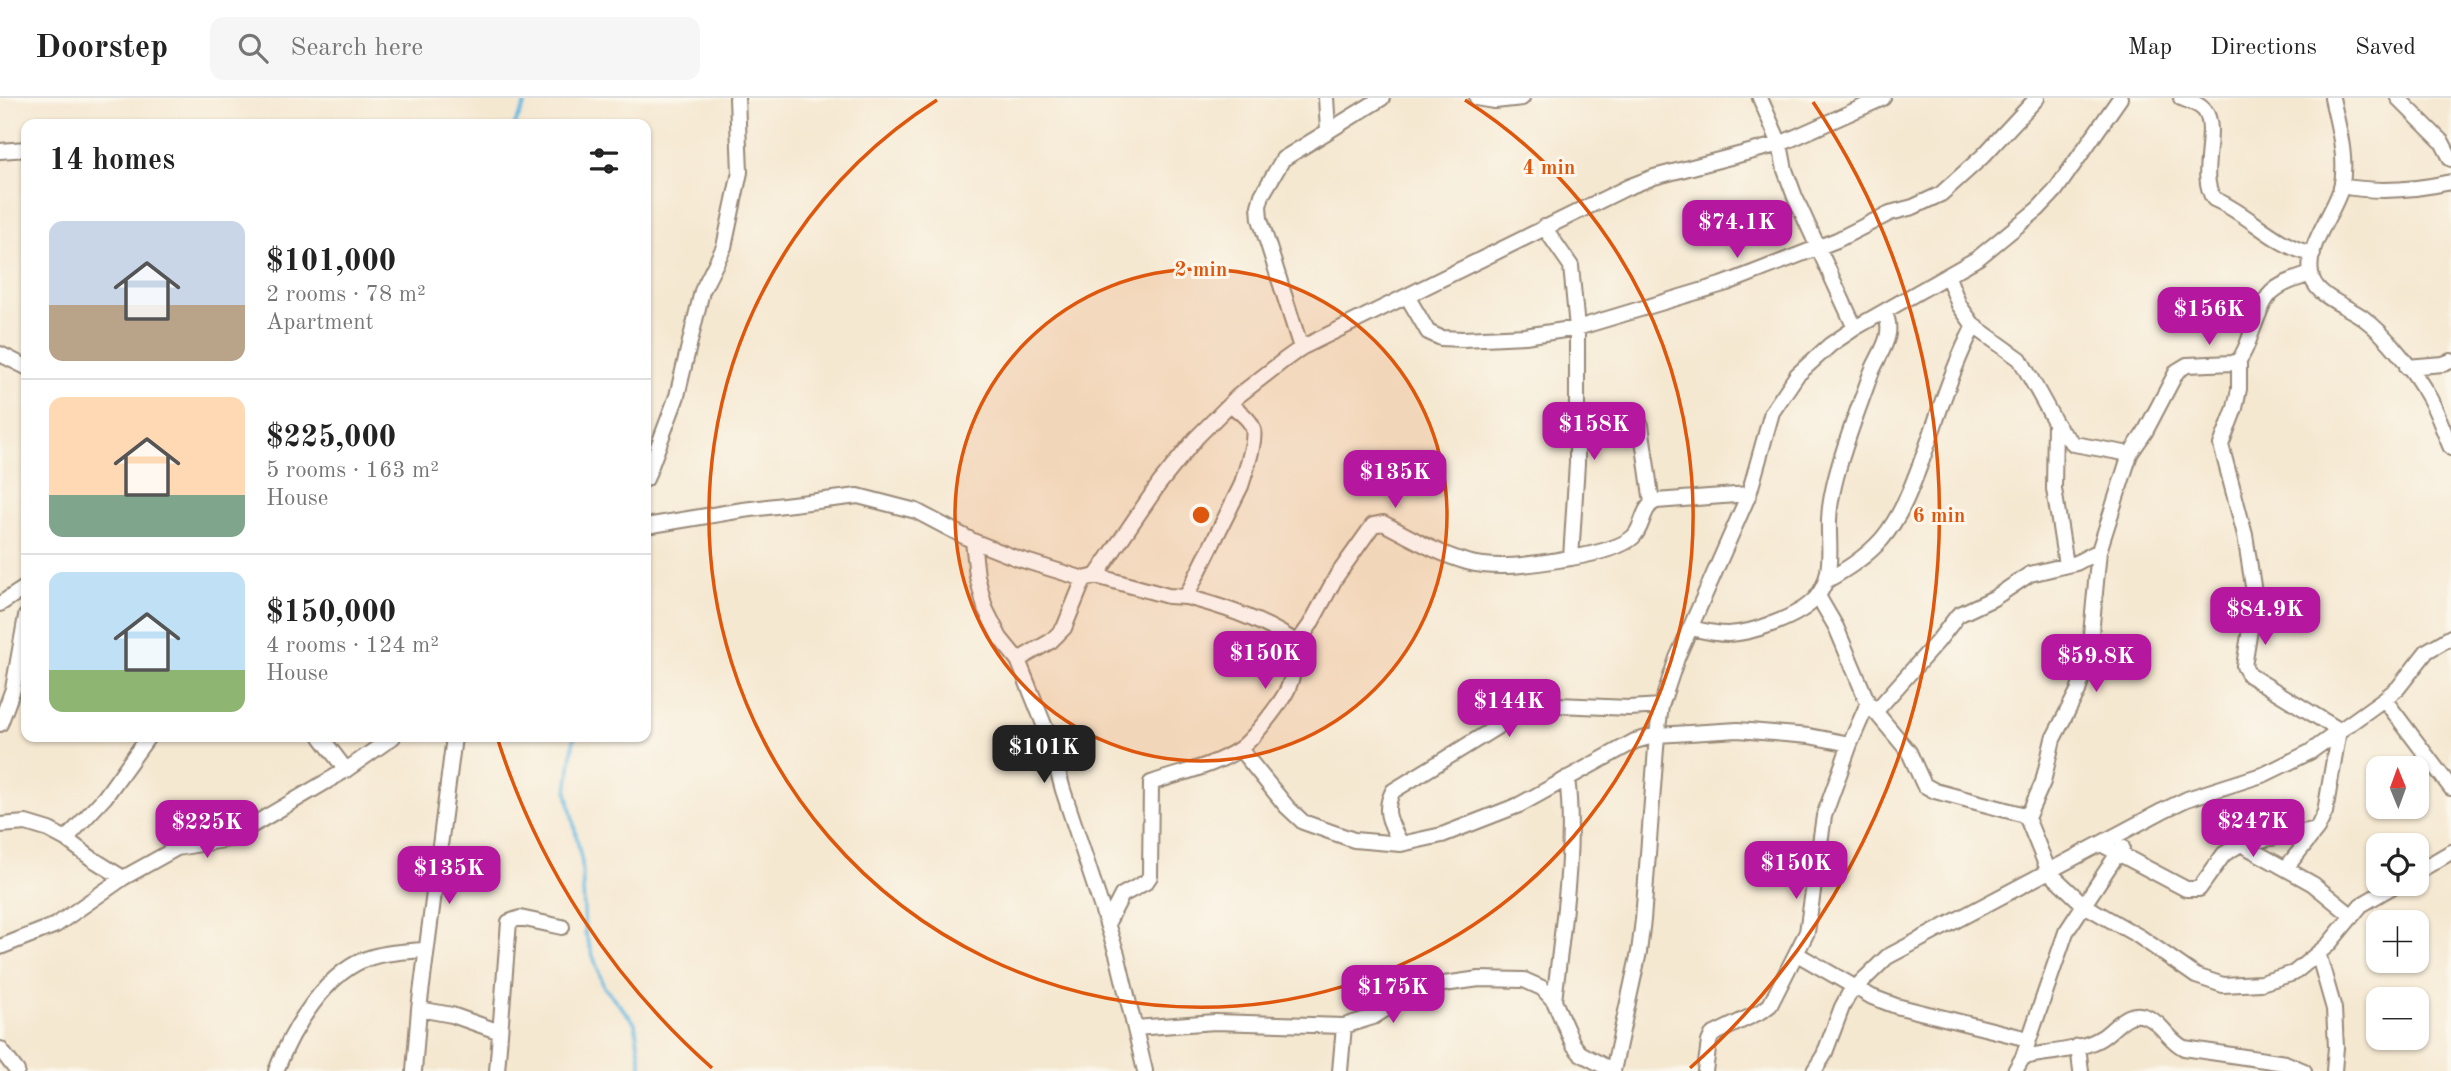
<!DOCTYPE html>
<meta charset="utf-8">
<style>
body{margin:0;font-family:"Old Standard TT",serif;background:#f6f6f6;color:#222;height:100vh;display:flex;flex-direction:column;font-size:26px;white-space:nowrap}
*{box-sizing:border-box;margin:0}
p{font-size:23px;color:#767676}
.icon{flex:none;width:38px;height:38px;fill:none;stroke:currentColor;stroke-width:2;stroke-linecap:round;stroke-linejoin:round}
.map{position:relative;flex:1;overflow:hidden}
.drawer{position:absolute;left:21px;top:21px;width:630px;height:623px;display:flex;flex-direction:column;background:#fff;border-radius:14px;box-shadow:0 2px 5px #0004}
.drawer>*{flex:none}
.needle{width:46px;rotate:359deg}
.tools{position:absolute;left:2366px;top:658px;display:grid;gap:14px}
.tools a{display:grid;place-items:center;width:63px;height:63px;border-radius:14px;background:#fff;box-shadow:0 2px 5px #0004;font-size:35px}
.price{position:absolute;translate:-50% -60px;padding:0 16px;border-radius:14px;background:#b5179e;color:#fff;font-size:23px;line-height:46px;filter:drop-shadow(0 2px 4px #0008)}
.price::after{content:'';position:absolute;left:50%;top:42px;width:21px;height:16px;margin-left:-10px;background:inherit;clip-path:polygon(0 0,100% 0,50% 100%)}
.price.current{background:#222;color:#fff}
ul{padding:0;list-style:none}
li{display:flex;align-items:center;gap:21px;height:175px;padding:0 28px}
li+li{border-top:2px solid #e0e0e0}
li span{display:grid;place-items:center;flex:none;width:196px;height:140px;border-radius:14px;color:#555}
li>.icon{margin-inline-start:auto}
span .icon{width:84px;height:84px;fill:#fffc;stroke-width:1}
li b{font-size:30px}
h2{display:flex;justify-content:space-between;align-items:center;height:84px;padding:0 28px;font-size:30px}
header{display:flex;align-items:center;gap:42px;box-sizing:border-box;height:98px;padding:0 35px;background:#fff;border-bottom:2px solid #e0e0e0}
header strong{font-size:33px}
nav{display:flex;gap:38px;margin-inline-start:auto;font-size:24px}
.search{width:490px;height:63px;background:#f6f6f6;display:flex;align-items:center;gap:18px;box-sizing:border-box;padding:0 24px;border-radius:14px;color:#767676;font-size:26px}
.map>svg:first-child{display:block}
</style>
<header>
<strong>Doorstep</strong>
<div class="search"><svg class="icon" aria-label="search" viewBox="0 0 24 24"><circle cx="10" cy="10" r="6"/><path d="M15 15l6 6"/></svg>Search here</div>
<nav><a>Map</a><a>Directions</a><a>Saved</a></nav>
</header>
<div class="map">
<svg width="2451" height="973" viewBox="0 0 2451 973">
<rect width="100%" height="100%" fill="#fbf7ec"/>
<filter id="ink" filterUnits="userSpaceOnUse"><feTurbulence type="fractalNoise" baseFrequency=".0143" numOctaves="2"/><feDisplacementMap in="SourceGraphic" scale="14" xChannelSelector="R" yChannelSelector="G"/><feConvolveMatrix kernelMatrix="1 2 1 2 8 2 1 2 1" color-interpolation-filters="sRGB"/></filter>
<filter id="wash" filterUnits="userSpaceOnUse"><feTurbulence type="fractalNoise" baseFrequency=".00686" numOctaves="4" result="noise"/><feDisplacementMap in="SourceGraphic" scale="28" xChannelSelector="R" yChannelSelector="G"/><feGaussianBlur stdDeviation="1.57" result="paint"/><feColorMatrix in="noise" values="0 0 0 0 0 0 0 0 0 0 0 0 0 0 0 0 0 1.4 0 .05"/><feComposite in="paint" operator="in"/></filter>
<g filter="url(#wash)">
<rect width="100%" height="100%" fill="#f5e8d1"/>
<g fill="none" stroke-linecap="round" stroke-linejoin="round">
<!-- stream -->
<path stroke="#64b8e0" stroke-width="3.5" d="M 515,26 L 528,0
M 574,639 L 567,694 L 582,765 L 585,835 L 604,889 L 635,925 L 642,973"/>
</g>
</g>
<g filter="url(#ink)">
<g fill="none" stroke-linecap="round" stroke-linejoin="round">
<!-- minor casing -->
<g stroke="#988978" stroke-width="18">
<path id="minor" d="M 1326,0 L 1328,32
M 1477,0 L 1495,3 L 1522,0
M 1760,0 L 1780,46 L 1785,72 L 1795,99 L 1855,230
M 2181,0 C 2189,3 2200,6 2205,13 C 2219,32 2197,78 2214,101 C 2250,116 2274,148 2313,156
M 2332,0 C 2338,28 2348,61 2341,90 C 2333,118 2303,150 2312,180 C 2318,199 2347,208 2362,219 C 2387,237 2415,274 2430,301 C 2438,316 2444,334 2451,350
M 2398,0 L 2442,44 L 2451,61
M 0,53 L 26,51
M 2341,88 C 2378,95 2415,92 2451,84
M 1544,129 L 1571,168 L 1577,230 L 1577,365 L 1571,460 C 1588,457 1620,451 1633,439 C 1644,429 1641,410 1656,403 L 1749,396
M 1407,198 L 1428,234 L 1441,240 L 1463,241 L 1525,238 L 1577,230 L 1727,185 L 1837,142 L 1890,115 L 1913,109 L 1941,96 L 1983,58 L 2037,0
M 1974,228 L 2020,261 L 2055,324 L 2062,335 L 2074,346 L 2130,356
M 1301,250 L 1260,121 L 1259,108 L 1262,97 L 1283,61 L 1382,0
M 0,256 L 26,269
M 2239,262 L 2239,291 L 2235,310 L 2221,347 L 2245,437 L 2255,501 L 2244,568 L 2249,577 L 2339,632
M 2407,269 L 2443,266 L 2451,263
M 2055,324 L 2054,391 L 2066,467
M 1577,340 L 1630,324 L 1637,323 L 1641,327 L 1652,405
M 646,381 L 677,298 L 702,193 L 724,149 L 740,74 L 737,0
M 646,428 L 743,412 L 858,398 L 916,413 L 973,443 L 1016,460 L 1084,481 L 1096,478 L 1159,386 L 1196,340 L 1238,298 L 1283,263 L 1301,250 L 1628,89 L 1654,79 L 1780,46 L 1883,0
M 973,443 L 977,478 L 985,510 L 1000,540 L 1018,562 L 1047,634 L 1063,692 L 1117,856 L 1145,973
M 1096,478 L 1168,498 L 1186,499 L 1241,388 C 1245,375 1256,344 1253,331 C 1251,321 1237,312 1230,306
M 1826,483 C 1847,471 1866,459 1882,441 C 1902,417 1912,388 1923,359 C 1939,315 1953,268 1974,228 L 1959,207 L 1948,179
M 1818,498 L 1836,529 L 1868,605 L 1909,654 L 1924,687 L 1935,693 L 2021,716 L 2027,720 L 2049,774 L 2084,807 L 2140,839 L 2196,878 L 2223,887 L 2261,885 L 2294,875 L 2328,847 L 2361,807 L 2397,786
M 0,506 L 26,489
M 1691,530 C 1703,533 1715,536 1728,536 C 1753,535 1799,519 1816,500 C 1835,477 1828,449 1829,422 C 1830,382 1856,318 1870,278 C 1878,256 1897,237 1884,214
M 1297,545 L 1310,527 L 1336,479 L 1373,427 L 1383,425 C 1410,439 1438,456 1467,464 C 1501,473 1538,465 1571,460
M 1018,562 L 1051,543 L 1064,530 L 1084,481
M 2384,601 L 2451,690
M 1875,614 L 1938,543 L 1958,517 L 1994,500 L 2030,476 L 2076,465 L 2099,453
M 0,626 L 13,591 L 26,518
M 321,639 L 346,672
M 1240,651 L 1287,709 L 1303,724 L 1354,742 L 1401,746 L 1442,737 L 1519,707 L 1635,643 L 1657,637 L 1738,632 L 1809,638 L 1850,646
M 2027,720 L 2043,684 L 2053,641 L 2078,593 L 2089,557 L 2099,453 L 2130,356 L 2145,334 L 2177,273 L 2187,267 L 2233,265 L 2239,262 C 2245,254 2248,245 2251,236 C 2267,194 2267,190 2311,176
M 0,727 L 26,725 L 49,732 L 66,741 L 91,760 L 123,780
M 66,741 L 105,699 L 148,639
M 1401,746 C 1391,726 1382,714 1393,693 L 1526,611 L 1558,607 L 1629,610 L 1661,608
M 2101,746 L 2186,791 L 2199,791 L 2224,756 L 2241,746 L 2317,731 L 2325,714 L 2339,632
M 2241,746 L 2313,786 L 2351,817
M 2286,770 L 2317,731
M 2417,774 L 2451,754
M 1107,826 L 1122,797 L 1146,784 L 1150,778 L 1151,685 C 1179,675 1212,669 1238,652 C 1251,644 1284,602 1289,588 C 1294,575 1296,560 1297,545 C 1263,522 1226,509 1186,499
M 0,849 L 56,827 L 123,780 L 177,750 L 229,741 L 346,672 L 393,639
M 2318,855 L 2334,911 L 2336,949 L 2334,973
M 1797,856 L 1872,899 L 1896,908 L 2028,941
M 1554,903 C 1562,833 1576,749 1567,680
M 419,911 L 452,917 L 500,934
M 1135,930 L 1215,924 L 1344,928 L 1373,919 L 1413,894 L 1430,888 L 1479,881 L 1524,882 L 1542,890 L 1554,903 L 1573,946 L 1580,955 L 1613,973
M 2078,948 L 2081,973
M 0,951 L 17,973
M 2023,959 C 2047,954 2080,953 2101,940 C 2116,931 2127,910 2147,919 C 2162,925 2169,943 2184,950 L 2285,965 L 2304,973
M 276,973 C 291,933 327,871 372,859 C 389,854 408,853 426,852
M 414,973 L 419,911 L 454,639
M 497,973 L 509,824 L 520,820 L 562,829
M 1340,973 L 1344,928
M 1613,973 L 1639,854 L 1643,822 L 1657,637 L 1661,608 L 1677,560 L 1749,396 L 1772,314 L 1797,277 L 1830,247 L 1855,230 L 1978,160 L 2038,111 L 2055,93 L 2120,0
M 1705,973 L 1709,944 L 1712,937 L 1762,913 L 1770,907 L 1807,834 L 1824,718 L 1850,646 L 1868,605
M 1814,973 L 1824,957 L 1842,909 L 1849,896 L 1887,859 L 2162,713 L 2187,701 L 2265,676 L 2310,654 L 2384,601 L 2398,590 L 2427,553 L 2451,539
M 2015,973 L 2023,959 L 2066,834 L 2122,749"/>
</g>
<!-- minor -->
<use href="#minor" stroke="#fff" stroke-width="14"/>
</g>
</g>
<!-- distance rings -->
<circle cx="1201" cy="417" r="246" fill="#df570d" fill-opacity=".12"/>
<g fill="none" stroke="#df570d" stroke-width="3.5">
<circle cx="1201" cy="417" r="246"/>
<path d="M1465 2A492 492 0 1 1 937 2"/>
<path d="M712 970A738 738 0 0 1 497 639M1813 4A738 738 0 0 1 1690 970"/>
</g>
<circle cx="1201" cy="417" r="10" fill="#df570d" stroke="#fbf7ec" stroke-width="3.5"/>
<g font-size="21" text-anchor="middle" font-weight="bold" fill="#df570d" stroke="#fbf7ec" stroke-width="6" stroke-linejoin="round" paint-order="stroke">
<text x="1549" y="76">4 min</text>
<text x="1201" y="178">2 min</text>
<text x="1939" y="424">6 min</text>
</g>
</svg>
<div class="tools">
<a><svg class="needle" viewBox="-14 -14 28 28"><path d="M0-13l5 13h-10z" fill="#e53935"/><path d="M0 13l5-13h-10z" fill="#767676"/></svg></a>
<a><svg class="icon" aria-label="locate" viewBox="0 0 24 24"><circle cx="12" cy="12" r="6"/><path d="M12 2v4M12 18v4M2 12h4M18 12h4"/></svg></a>
<a>+</a>
<a>−</a>
</div>
<b class="price" style="left:1737px;top:162px">$74.1K</b>
<b class="price" style="left:2209px;top:249px">$156K</b>
<b class="price" style="left:1594px;top:364px">$158K</b>
<b class="price" style="left:1395px;top:412px">$135K</b>
<b class="price" style="left:2265px;top:549px">$84.9K</b>
<b class="price" style="left:1265px;top:593px">$150K</b>
<b class="price" style="left:2096px;top:596px">$59.8K</b>
<b class="price" style="left:1509px;top:641px">$144K</b>
<b class="price current" style="left:1044px;top:687px">$101K</b>
<b class="price" style="left:2253px;top:761px">$247K</b>
<b class="price" style="left:207px;top:762px">$225K</b>
<b class="price" style="left:1796px;top:803px">$150K</b>
<b class="price" style="left:449px;top:808px">$135K</b>
<b class="price" style="left:1393px;top:927px">$175K</b>
<section class="drawer">
<h2>14 homes<svg class="icon" aria-label="filters" viewBox="0 0 24 24"><path d="M4 7h16M4 17h16"/><circle cx="9" cy="7" r="2"/><circle cx="15" cy="17" r="2"/></svg></h2>
<ul>
<li><span style="background:linear-gradient(#c9d6e8 60%,#b9a48a 0)"><svg class="icon" aria-label="home" viewBox="0 0 24 24"><path d="M3 11l9-7 9 7M6 9v11h12V9"/></svg></span><div><b>$101,000</b><p>2 rooms · 78 m²</p><p>Apartment</p></div></li>
<li><span style="background:linear-gradient(#ffd9b3 70%,#7fa58c 0)"><svg class="icon" aria-label="home" viewBox="0 0 24 24"><path d="M3 11l9-7 9 7M6 9v11h12V9"/></svg></span><div><b>$225,000</b><p>5 rooms · 163 m²</p><p>House</p></div></li>
<li><span style="background:linear-gradient(#bfe0f5 70%,#8fb573 0)"><svg class="icon" aria-label="home" viewBox="0 0 24 24"><path d="M3 11l9-7 9 7M6 9v11h12V9"/></svg></span><div><b>$150,000</b><p>4 rooms · 124 m²</p><p>House</p></div></li>
</ul>
</section>
</div>
